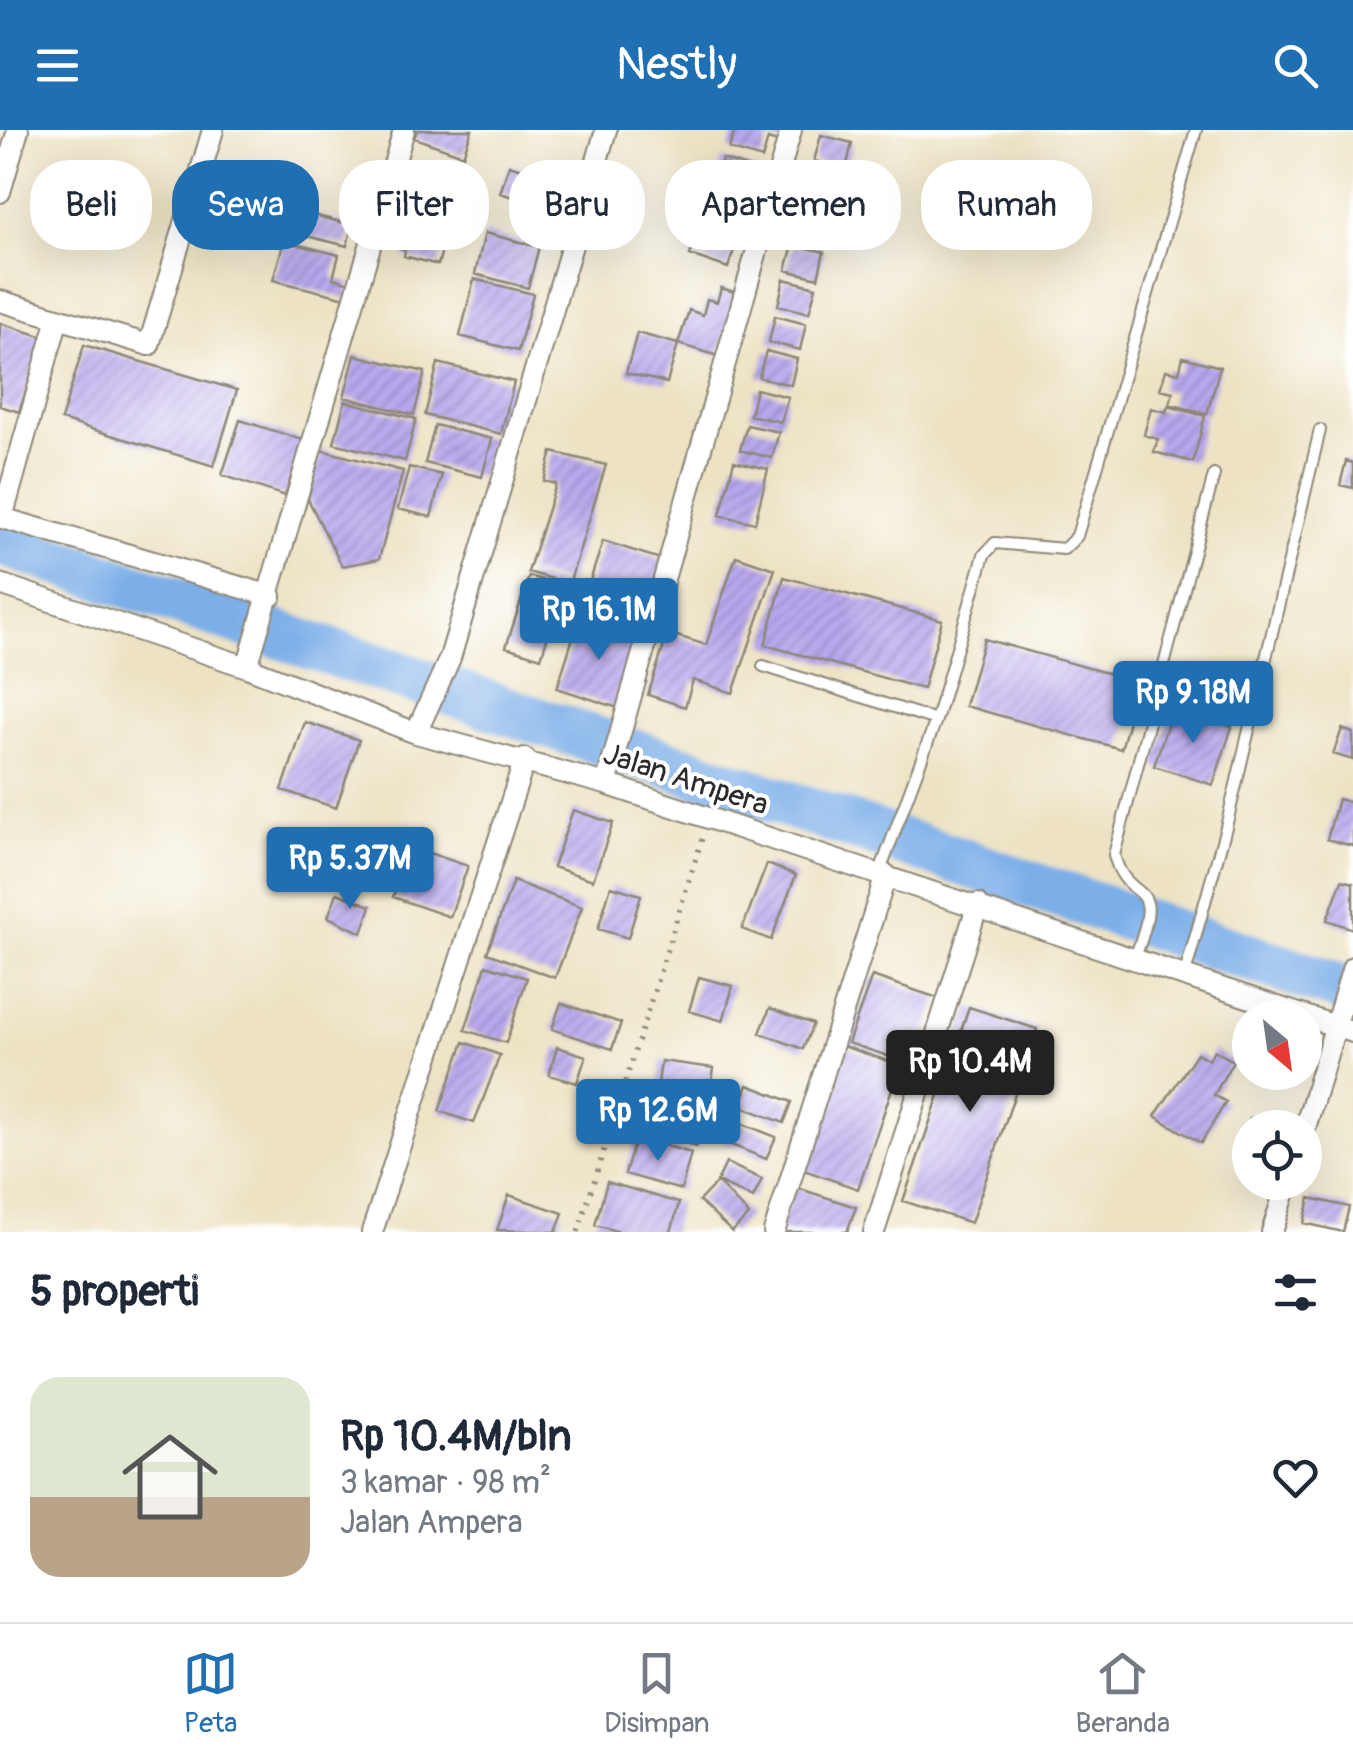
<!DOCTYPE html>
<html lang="id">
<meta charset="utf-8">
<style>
body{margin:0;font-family:Pangolin,sans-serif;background:#f6f6f7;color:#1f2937;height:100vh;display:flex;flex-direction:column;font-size:38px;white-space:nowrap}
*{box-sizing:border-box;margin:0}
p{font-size:32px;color:#747a83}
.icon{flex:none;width:55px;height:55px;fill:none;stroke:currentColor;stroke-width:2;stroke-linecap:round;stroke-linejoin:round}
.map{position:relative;height:1102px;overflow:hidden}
.details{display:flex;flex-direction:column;background:#fff;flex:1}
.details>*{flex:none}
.top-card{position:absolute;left:30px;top:30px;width:1295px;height:90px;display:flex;gap:20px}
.needle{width:65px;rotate:151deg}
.tools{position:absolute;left:1232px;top:870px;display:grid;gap:20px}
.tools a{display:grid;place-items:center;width:90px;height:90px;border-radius:50%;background:#fff;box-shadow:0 10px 40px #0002;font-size:50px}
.price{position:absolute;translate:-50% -85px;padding:0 22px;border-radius:10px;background:#1f6fb2;color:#fff;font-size:32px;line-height:65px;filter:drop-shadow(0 2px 5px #0008)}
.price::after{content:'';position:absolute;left:50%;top:60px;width:30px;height:22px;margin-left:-15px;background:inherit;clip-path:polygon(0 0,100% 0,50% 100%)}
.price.active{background:#222;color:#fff}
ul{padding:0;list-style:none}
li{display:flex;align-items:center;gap:30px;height:250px;padding:0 30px}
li+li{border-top:2px solid #e0e1e3}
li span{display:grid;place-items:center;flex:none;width:280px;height:200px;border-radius:30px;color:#555}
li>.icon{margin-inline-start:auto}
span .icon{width:120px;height:120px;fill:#fffc;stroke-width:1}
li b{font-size:42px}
h2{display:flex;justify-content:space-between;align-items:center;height:120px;padding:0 30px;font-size:42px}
.chip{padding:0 35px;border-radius:40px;background:#fff;box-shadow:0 10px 40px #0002;font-size:35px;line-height:90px}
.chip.active{background:#1f6fb2;color:#fff}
header{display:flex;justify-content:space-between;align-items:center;height:130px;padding:0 30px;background:#1f6fb2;color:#fff;font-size:45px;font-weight:600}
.menu{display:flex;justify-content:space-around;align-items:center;height:140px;border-top:2px solid #e0e1e3;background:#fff;font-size:28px;color:#747a83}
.menu a{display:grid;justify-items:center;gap:5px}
.menu .active{color:#1f6fb2}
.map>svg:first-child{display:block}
</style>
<header><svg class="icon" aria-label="menu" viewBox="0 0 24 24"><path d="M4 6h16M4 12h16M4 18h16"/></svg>Nestly<svg class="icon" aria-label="search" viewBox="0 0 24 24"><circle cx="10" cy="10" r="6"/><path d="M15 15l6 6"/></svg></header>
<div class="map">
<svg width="1353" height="1102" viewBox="0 0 1353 1102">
<defs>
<pattern id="building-hatch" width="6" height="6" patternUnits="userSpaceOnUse" patternTransform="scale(2.5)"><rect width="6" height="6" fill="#b9a8ee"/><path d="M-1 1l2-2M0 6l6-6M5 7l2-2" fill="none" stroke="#9789c1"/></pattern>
</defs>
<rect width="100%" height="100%" fill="#fff"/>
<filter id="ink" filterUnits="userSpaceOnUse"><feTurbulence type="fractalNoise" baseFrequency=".01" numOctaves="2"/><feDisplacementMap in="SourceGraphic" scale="20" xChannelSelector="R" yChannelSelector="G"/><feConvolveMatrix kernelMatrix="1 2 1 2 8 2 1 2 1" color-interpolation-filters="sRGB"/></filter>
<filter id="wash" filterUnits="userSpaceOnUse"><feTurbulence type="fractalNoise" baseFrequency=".0048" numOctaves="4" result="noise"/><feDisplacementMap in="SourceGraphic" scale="40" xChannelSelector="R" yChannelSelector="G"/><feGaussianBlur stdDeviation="2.25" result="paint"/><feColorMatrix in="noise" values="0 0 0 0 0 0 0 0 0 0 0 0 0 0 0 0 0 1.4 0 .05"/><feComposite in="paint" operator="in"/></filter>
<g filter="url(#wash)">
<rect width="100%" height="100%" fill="#ede3c4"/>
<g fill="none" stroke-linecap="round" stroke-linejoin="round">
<!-- river -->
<path stroke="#7baee8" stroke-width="48" d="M 0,412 L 1353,862"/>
</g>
<g id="blocks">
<!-- building -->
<path fill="url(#building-hatch)" d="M 417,0 L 472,0 L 463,25 L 414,8 Z
M 735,0 L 784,0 L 780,13 L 768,9 L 762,29 L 729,19 Z
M 821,5 L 852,13 L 846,39 L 814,31 Z
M 722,29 L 759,41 L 751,66 L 714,54 Z
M 509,35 L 550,48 L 541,76 L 500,63 Z
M 401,39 L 461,54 L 453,86 L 392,71 Z
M 811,42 L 843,50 L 836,75 L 805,68 Z
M 706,64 L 746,77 L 738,102 L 698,89 Z
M 802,77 L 834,85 L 827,111 L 796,103 Z
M 301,82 L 352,95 L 347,116 L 295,103 Z
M 406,86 L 448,97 L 438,135 L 404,126 L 405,121 L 390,113 L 395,96 L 403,98 Z
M 700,98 L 737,111 L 728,138 L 690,125 Z
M 485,103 L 539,117 L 528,158 L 475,144 Z
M 284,111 L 339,125 L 333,148 L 350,153 L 346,168 L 273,150 Z
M 793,115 L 824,122 L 818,148 L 786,140 Z
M 474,149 L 533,164 L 518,221 L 460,206 Z
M 784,149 L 816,157 L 809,183 L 778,175 Z
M 721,158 L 738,163 L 718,226 L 678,214 L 689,180 L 703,185 L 707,169 L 717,172 Z
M 775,186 L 806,194 L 800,220 L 769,212 Z
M 0,193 L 44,207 L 19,282 L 0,276 Z
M 637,203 L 678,214 L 667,253 L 626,243 Z
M 84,215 L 237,260 L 214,336 L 61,290 Z
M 766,221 L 797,229 L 791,255 L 759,247 Z
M 355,225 L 425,242 L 414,285 L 344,267 Z
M 1183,227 L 1220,237 L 1207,284 L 1170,274 L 1173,262 L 1160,259 L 1166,240 L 1179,243 Z
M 438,233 L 514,252 L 501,304 L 425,285 Z
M 756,259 L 788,267 L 781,292 L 750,285 Z
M 345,271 L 416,289 L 405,331 L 334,313 Z
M 1168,276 L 1205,286 L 1193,332 L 1154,322 L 1158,309 L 1144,305 L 1151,278 L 1166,282 Z
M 240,290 L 303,310 L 285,366 L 222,345 Z
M 435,295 L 492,309 L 482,347 L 425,333 Z
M 747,295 L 779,302 L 772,328 L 740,320 Z
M 321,320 L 403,341 L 379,429 L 342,436 L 308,369 Z
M 552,322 L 606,335 L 569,454 L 528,442 L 556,354 L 544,351 Z
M 734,331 L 768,339 L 755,393 L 720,385 Z
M 1346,331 L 1353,333 L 1353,358 L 1340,355 Z
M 409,337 L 442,345 L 431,387 L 398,379 Z
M 603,411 L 667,431 L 644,502 L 580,482 Z
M 736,426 L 775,439 L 733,563 L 693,550 L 685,577 L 648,565 L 668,503 L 706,515 Z
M 529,446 L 563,456 L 541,528 L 506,517 Z
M 784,447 L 942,490 L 923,559 L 765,515 Z
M 579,489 L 641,508 L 618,578 L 557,558 Z
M 984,509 L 1140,552 L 1121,619 L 965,576 Z
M 1173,578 L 1232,597 L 1213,655 L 1154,636 Z
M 305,592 L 359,610 L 336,678 L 282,660 Z
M 1342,599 L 1353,603 L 1353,630 L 1333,624 Z
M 1338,669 L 1353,673 L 1353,716 L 1327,709 Z
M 573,680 L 613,693 L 593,750 L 553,737 Z
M 344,704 L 393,714 L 387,736 L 348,725 Z
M 411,717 L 468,736 L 450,787 L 393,767 Z
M 767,734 L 796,745 L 771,810 L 742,799 Z
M 1342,750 L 1353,753 L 1353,799 L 1327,790 Z
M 513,751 L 582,777 L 555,848 L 487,823 Z
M 611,756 L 641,765 L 628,808 L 598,799 Z
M 337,763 L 371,776 L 362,803 L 328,787 Z
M 486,835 L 527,848 L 506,913 L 465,900 Z
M 872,846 L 938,868 L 915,935 L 848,913 Z
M 699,847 L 733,856 L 723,891 L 689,881 Z
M 561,873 L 621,893 L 612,919 L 552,899 Z
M 969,877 L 1037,899 L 971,1093 L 903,1071 Z
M 770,878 L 813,894 L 803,919 L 760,903 Z
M 464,912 L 500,925 L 474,993 L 439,981 Z
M 840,915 L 900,935 L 858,1059 L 798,1038 Z
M 557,917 L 586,926 L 577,953 L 549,945 Z
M 1214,920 L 1233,931 L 1214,965 L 1226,972 L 1201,1013 L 1155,986 L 1197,923 L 1209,930 Z
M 661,931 L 714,938 L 710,962 L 658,954 Z
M 748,955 L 792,972 L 784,993 L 740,976 Z
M 645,963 L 707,989 L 696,1017 L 633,991 Z
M 1250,988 L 1270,996 L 1250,998 L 1250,1025 L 1239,1022 Z
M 733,990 L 776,1007 L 766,1029 L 724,1012 Z
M 636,1007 L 691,1023 L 681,1060 L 625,1044 Z
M 726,1033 L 762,1049 L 753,1068 L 717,1052 L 749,1085 L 732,1102 L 699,1071 L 717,1052 Z
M 607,1052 L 679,1073 L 671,1102 L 620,1102 L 595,1095 Z
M 794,1057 L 856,1077 L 847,1102 L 779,1102 Z
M 509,1065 L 563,1083 L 556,1102 L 497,1100 Z
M 1310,1068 L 1349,1077 L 1343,1102 L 1304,1093 Z"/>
</g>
</g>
<g filter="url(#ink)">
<use href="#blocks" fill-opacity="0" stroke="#8c8778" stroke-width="2.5"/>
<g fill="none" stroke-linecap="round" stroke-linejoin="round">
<!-- lane casing -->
<g stroke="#8c8778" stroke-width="14">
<path id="lane" d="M 763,536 L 936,590
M 879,744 L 936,590 L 984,425 L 995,413 L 1064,419 L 1077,406 L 1196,0
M 1135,827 C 1168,742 1128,779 1114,725 L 1214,345
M 1185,844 L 1226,697 L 1320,300"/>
</g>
<!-- street casing -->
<g stroke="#8c8778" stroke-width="24">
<path id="street" d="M 0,62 L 18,0
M 0,171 L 149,215 L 213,0
M 58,188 L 2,388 L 271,466
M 0,454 L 247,537 L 416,603 L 606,654 L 1353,902
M 247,537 L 404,0
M 416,603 L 450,528 L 606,0
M 606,654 L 791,0
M 1305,998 L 1353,837
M 372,1102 L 525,629
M 774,1102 L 886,745
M 874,1102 L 978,774
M 1272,1102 L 1288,1052"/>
</g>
<!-- path -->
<path stroke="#8c8778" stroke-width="5" stroke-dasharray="2.5 8" stroke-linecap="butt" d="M 578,1102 L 702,709"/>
<!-- lane -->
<use href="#lane" stroke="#fff" stroke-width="10"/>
<!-- street -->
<use href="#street" stroke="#fff" stroke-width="20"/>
</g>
</g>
<g text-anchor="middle" stroke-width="8" stroke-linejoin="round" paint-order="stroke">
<!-- street labels -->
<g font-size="30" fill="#2b2b2b" stroke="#fff">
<text transform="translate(686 649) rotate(18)" y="10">Jalan Ampera</text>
</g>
</g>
</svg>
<div class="tools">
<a><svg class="needle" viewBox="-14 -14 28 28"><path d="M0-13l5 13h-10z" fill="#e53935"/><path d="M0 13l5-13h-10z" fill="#747a83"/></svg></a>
<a><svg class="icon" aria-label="locate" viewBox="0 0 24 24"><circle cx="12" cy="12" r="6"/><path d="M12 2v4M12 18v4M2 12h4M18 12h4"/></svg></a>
</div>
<b class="price" style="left:599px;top:533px">Rp 16.1M</b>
<b class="price" style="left:1193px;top:616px">Rp 9.18M</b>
<b class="price" style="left:350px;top:782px">Rp 5.37M</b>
<b class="price active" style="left:970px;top:985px">Rp 10.4M</b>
<b class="price" style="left:658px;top:1034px">Rp 12.6M</b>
<div class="top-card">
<a class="chip">Beli</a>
<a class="chip active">Sewa</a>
<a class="chip">Filter</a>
<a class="chip">Baru</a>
<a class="chip">Apartemen</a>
<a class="chip">Rumah</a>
</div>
</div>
<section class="details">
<h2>5 properti<svg class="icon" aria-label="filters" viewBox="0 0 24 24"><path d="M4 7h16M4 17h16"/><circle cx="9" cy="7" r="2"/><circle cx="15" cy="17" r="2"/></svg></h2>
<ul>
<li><span style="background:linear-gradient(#dfe7d0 60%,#b9a48a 0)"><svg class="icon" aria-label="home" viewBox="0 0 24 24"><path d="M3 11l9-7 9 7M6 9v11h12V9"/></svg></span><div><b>Rp 10.4M/bln</b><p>3 kamar · 98 m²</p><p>Jalan Ampera</p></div><svg class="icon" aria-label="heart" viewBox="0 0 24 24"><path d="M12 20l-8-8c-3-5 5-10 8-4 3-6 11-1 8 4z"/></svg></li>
</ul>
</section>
<nav class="menu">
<a class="active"><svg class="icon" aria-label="map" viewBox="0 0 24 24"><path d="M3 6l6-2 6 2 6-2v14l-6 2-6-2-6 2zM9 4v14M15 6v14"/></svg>Peta</a>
<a><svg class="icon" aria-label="saved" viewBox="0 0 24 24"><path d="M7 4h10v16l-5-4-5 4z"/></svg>Disimpan</a>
<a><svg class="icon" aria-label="home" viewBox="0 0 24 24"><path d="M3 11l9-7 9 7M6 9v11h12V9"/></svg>Beranda</a>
</nav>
